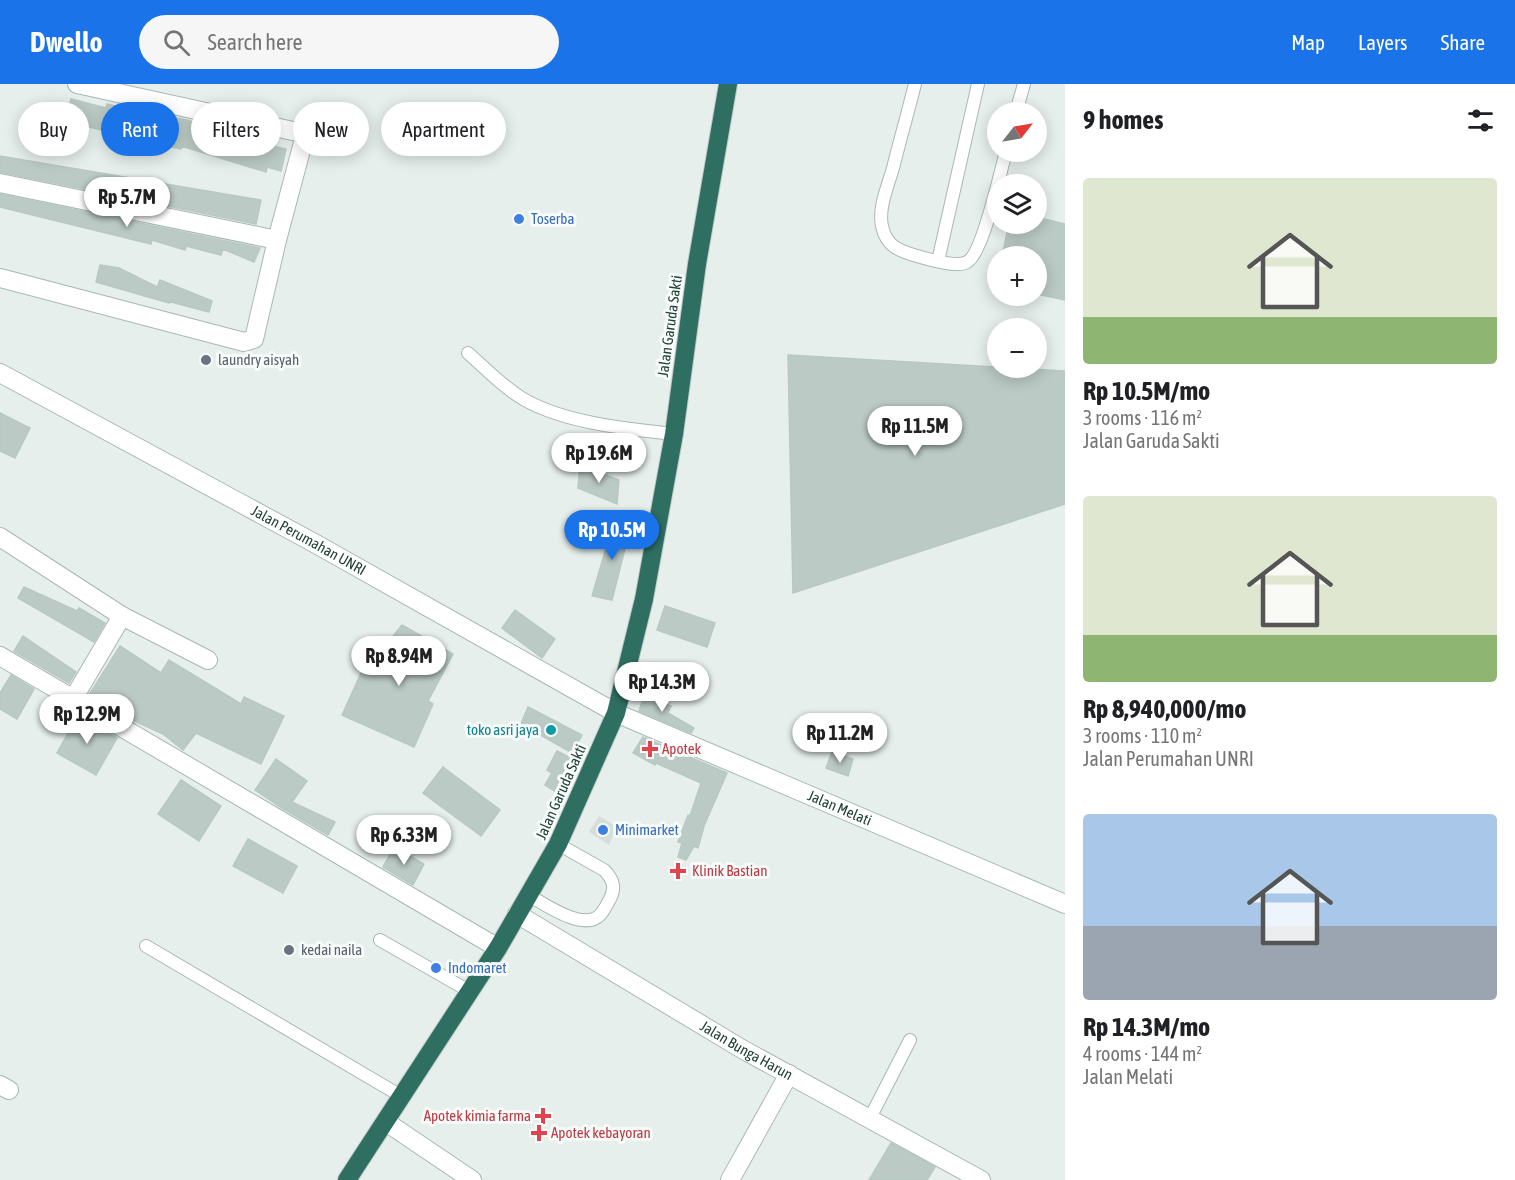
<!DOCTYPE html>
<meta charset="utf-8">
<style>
body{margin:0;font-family:"Asap Condensed",sans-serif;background:#f6f6f6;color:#202124;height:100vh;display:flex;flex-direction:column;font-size:22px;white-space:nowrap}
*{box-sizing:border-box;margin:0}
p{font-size:20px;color:#757577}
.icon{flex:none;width:33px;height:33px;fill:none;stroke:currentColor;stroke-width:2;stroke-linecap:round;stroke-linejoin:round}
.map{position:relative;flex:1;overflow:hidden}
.panel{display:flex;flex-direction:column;background:#fff;width:450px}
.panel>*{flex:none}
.guide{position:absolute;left:18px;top:18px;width:570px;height:54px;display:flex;gap:12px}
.needle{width:39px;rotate:59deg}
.tools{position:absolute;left:987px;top:18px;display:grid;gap:12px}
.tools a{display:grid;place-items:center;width:60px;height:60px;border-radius:50%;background:#fff;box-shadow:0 3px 15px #0003;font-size:30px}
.price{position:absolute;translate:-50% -51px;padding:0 14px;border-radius:21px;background:#fff;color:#222;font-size:20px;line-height:39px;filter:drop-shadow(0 2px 3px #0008)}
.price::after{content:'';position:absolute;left:50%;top:36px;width:18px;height:14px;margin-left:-9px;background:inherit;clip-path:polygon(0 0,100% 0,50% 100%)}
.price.selected{background:#1a73e8;color:#fff}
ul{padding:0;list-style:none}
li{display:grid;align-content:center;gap:12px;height:318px;padding:0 18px}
li span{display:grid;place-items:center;height:186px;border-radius:6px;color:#555}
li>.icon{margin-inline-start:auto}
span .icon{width:108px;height:108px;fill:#fffc;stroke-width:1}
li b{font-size:26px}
h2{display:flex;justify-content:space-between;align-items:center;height:72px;padding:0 18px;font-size:26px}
.tag{padding:0 21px;border-radius:27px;background:#fff;box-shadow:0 3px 15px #0003;font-size:21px;line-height:54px}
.tag.selected{background:#1a73e8;color:#fff}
header{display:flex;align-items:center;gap:36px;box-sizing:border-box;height:84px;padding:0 30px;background:#1a73e8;color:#fff}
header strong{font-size:28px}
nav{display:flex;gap:33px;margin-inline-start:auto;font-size:21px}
.search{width:420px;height:54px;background:#f6f6f6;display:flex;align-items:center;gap:15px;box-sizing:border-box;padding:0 21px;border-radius:33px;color:#757577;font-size:22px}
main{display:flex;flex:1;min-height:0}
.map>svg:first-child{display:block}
</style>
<header>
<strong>Dwello</strong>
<div class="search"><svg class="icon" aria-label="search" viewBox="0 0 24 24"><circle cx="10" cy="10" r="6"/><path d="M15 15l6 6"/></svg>Search here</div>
<nav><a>Map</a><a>Layers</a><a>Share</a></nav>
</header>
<main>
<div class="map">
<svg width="1065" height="1096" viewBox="0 0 1065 1096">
<rect width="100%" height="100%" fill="#e6efeb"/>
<!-- built -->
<path fill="#d4dfda" d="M 599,732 L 617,743 L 609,761 L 589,748 Z"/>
<!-- building -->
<path fill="#bbcac4" stroke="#b8c9c2" stroke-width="1.5" d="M 71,15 L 106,24 L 107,20 L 138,28 L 138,27 L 187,36 L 252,57 L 286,65 L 281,87 L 267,83 L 266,88 L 181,62 L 181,65 L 85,42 L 84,46 L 64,40 Z
M 0,72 L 261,116 L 256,140 L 0,88 Z
M 0,110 L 260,164 L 254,178 L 223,165 L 221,171 L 186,162 L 185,166 L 152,156 L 151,160 L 0,123 Z
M 1036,133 L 1065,140 L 1065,216 L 1036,210 L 1036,172 L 1002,172 L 1009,140 L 1036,140 Z
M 100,181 L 119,184 L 157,203 L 160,196 L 212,217 L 209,228 L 171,218 L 169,219 L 96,198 Z
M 788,271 L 1065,287 L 1065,420 L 793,509 Z
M 0,329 L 30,344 L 15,374 L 0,367 Z
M 621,358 L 640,361 L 637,383 L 618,381 Z
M 580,381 L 619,396 L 617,420 L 578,404 Z
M 614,437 L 631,441 L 612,516 L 592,512 Z
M 24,503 L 77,527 L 79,524 L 105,539 L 94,558 L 18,514 Z
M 665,522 L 715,539 L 707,563 L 657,546 Z
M 515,526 L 555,555 L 542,574 L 502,544 Z
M 402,541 L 453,570 L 428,617 L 433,620 L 414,663 L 342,631 L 362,587 L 364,588 Z
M 23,552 L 76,588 L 69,599 L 14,567 Z
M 120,562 L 161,589 L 169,576 L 241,620 L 244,613 L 284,632 L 261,680 L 196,649 L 183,666 L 163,650 L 128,634 L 89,611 Z
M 11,591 L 34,605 L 17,635 L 0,625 L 0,609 Z
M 644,612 L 671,622 L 668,629 L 694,644 L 691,649 L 639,627 Z
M 528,623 L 582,651 L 572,669 L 521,640 Z
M 78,631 L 117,654 L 96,691 L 57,669 Z
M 643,653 L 727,689 L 704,742 L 698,764 L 694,762 L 686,776 L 678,773 L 682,759 L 678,758 L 688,731 L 690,732 L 701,699 L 656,679 L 655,681 L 633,669 Z
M 557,667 L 577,677 L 561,711 L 545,701 L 552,689 L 547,686 Z
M 832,668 L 853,675 L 848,692 L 826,684 Z
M 276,675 L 307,697 L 292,718 L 335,738 L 328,751 L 282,724 L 255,706 Z
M 443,683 L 500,726 L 481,752 L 423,709 Z
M 181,696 L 221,722 L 199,757 L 158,730 Z
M 248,755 L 297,782 L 283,809 L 233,782 Z
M 394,763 L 424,780 L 413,801 L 383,783 Z
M 891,1059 L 935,1083 L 927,1096 L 869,1096 Z"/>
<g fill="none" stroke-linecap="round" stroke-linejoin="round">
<!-- lane casing -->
<g stroke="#a8b8b2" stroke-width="14">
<path id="lane" d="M 915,0 C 908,28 900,56 893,84 C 888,102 878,124 882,142 C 886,162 899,167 917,172 C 928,175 957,184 967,178 C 983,170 1000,88 1006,68
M 1016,28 L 1024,0
M 938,177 L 978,0
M 468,269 C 486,285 504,304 525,316 C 566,339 627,345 674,350
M 528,811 C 545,820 583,848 600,831 C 604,827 607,820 610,815 C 616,803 613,795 604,786 L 558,760
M 380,856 L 469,907
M 146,862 L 401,1012
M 870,1034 L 910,956"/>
</g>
<!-- street casing -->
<g stroke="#a8b8b2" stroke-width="20">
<g id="street">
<path d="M 0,99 L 277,156"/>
<path d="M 0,194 L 244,258 L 254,255 L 277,156 L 304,55 L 302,49 L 77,0"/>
<path id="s1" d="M 0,289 L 316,460 L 616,629"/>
<path d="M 0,453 L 122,532 L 208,576"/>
<path d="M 0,572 L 498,864"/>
<path d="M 73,615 L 122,532"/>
<path id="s2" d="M 517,830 L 742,965 L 981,1096"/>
<path d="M 0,1001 L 9,1006"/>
<path d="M 386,1038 L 472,1096"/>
<path d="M 730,1096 L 789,990"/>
</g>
</g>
<!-- secondary casing -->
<g stroke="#a4bbb3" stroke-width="20">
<g id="secondary">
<path id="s3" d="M 616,629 L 1065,820"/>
</g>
</g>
<!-- highway casing -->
<g stroke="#c2cac8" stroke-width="20">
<path id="highway" d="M 347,1096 L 498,864 L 558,760 L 616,629 L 644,515 L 674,350 L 697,180 L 728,0"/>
</g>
<!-- lane -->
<use href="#lane" stroke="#fff" stroke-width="12"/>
<!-- street -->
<use href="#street" stroke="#fff" stroke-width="18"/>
<!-- secondary -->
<use href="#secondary" stroke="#fff" stroke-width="18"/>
<!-- highway -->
<use href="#highway" stroke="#2f6f62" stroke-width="18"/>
</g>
<!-- markers -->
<g fill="#3f7fe0" stroke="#f7fbf9" stroke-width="2">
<circle cx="519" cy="135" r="6"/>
<circle cx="603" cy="746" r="6"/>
<circle cx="436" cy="884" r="6"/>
</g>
<g fill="#6b7280" stroke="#f7fbf9" stroke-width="2">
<circle cx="206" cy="276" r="6"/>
<circle cx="289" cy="866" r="6"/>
</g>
<circle fill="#0f9aa8" stroke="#f7fbf9" stroke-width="2" cx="551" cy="646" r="6"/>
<g fill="#e0444e" stroke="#f7fbf9" stroke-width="2">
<path d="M647 656h6v6h6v6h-6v6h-6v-6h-6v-6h6z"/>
<path d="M675 778h6v6h6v6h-6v6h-6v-6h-6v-6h6z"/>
<path d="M540 1023h6v6h6v6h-6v6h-6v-6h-6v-6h6z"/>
<path d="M536 1040h6v6h6v6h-6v6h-6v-6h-6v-6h6z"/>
</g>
<g text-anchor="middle" stroke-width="6" stroke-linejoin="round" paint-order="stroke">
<!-- shop labels -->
<g font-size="15" fill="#366cbe" stroke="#f7fbf9" text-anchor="start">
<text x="531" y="140">Toserba</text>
<text x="615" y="751">Minimarket</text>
<text x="448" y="889">Indomaret</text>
</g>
<!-- street labels -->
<g font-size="15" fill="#24423a" stroke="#f7fbf9">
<text transform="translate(670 242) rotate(-82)" y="5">Jalan Garuda Sakti</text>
<text dy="5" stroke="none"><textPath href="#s1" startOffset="351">Jalan Perumahan UNRI</textPath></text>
<text transform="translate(561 708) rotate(-66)" y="5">Jalan Garuda Sakti</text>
<text dy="5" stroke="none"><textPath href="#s3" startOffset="243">Jalan Melati</textPath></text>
<text dy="5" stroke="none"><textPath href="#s2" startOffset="267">Jalan Bunga Harun</textPath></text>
</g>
<!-- worship labels -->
<g font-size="15" fill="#5b616d" stroke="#f7fbf9" text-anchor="start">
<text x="218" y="281">laundry aisyah</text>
<text x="301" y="871">kedai naila</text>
</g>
<!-- culture labels -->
<g font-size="15" fill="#0d838f" stroke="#f7fbf9" text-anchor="end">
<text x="539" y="651">toko asri jaya</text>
</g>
<!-- health labels -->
<g font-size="15" fill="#be3a42" stroke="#f7fbf9" text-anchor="start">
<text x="662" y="670">Apotek</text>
<text x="692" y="792">Klinik Bastian</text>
<text x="531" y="1037" text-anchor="end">Apotek kimia farma</text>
<text x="551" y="1054">Apotek kebayoran</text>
</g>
</g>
</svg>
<div class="tools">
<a><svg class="needle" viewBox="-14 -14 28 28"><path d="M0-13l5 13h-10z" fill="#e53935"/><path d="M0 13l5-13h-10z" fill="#757577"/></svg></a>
<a><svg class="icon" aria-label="layers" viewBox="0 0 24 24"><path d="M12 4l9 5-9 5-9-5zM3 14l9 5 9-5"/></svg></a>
<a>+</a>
<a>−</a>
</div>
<b class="price" style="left:127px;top:144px">Rp 5.7M</b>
<b class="price" style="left:915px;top:373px">Rp 11.5M</b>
<b class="price" style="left:599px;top:400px">Rp 19.6M</b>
<b class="price selected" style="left:612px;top:477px">Rp 10.5M</b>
<b class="price" style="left:399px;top:603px">Rp 8.94M</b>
<b class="price" style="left:662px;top:629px">Rp 14.3M</b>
<b class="price" style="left:87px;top:661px">Rp 12.9M</b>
<b class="price" style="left:840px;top:680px">Rp 11.2M</b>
<b class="price" style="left:404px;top:782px">Rp 6.33M</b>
<div class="guide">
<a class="tag">Buy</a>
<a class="tag selected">Rent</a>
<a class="tag">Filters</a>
<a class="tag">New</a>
<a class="tag">Apartment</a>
</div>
</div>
<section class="panel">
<h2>9 homes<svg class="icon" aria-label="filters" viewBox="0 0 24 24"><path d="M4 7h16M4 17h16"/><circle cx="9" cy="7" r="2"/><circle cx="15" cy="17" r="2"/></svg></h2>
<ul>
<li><span style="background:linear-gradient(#dfe7d0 75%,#8fb573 0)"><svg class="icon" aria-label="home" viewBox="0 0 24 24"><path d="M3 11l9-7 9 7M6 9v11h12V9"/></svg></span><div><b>Rp 10.5M/mo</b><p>3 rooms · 116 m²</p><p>Jalan Garuda Sakti</p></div></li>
<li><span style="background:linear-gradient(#dfe7d0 75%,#8fb573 0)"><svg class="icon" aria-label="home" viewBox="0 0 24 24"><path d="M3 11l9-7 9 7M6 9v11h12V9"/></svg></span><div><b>Rp 8,940,000/mo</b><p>3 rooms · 110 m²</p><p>Jalan Perumahan UNRI</p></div></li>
<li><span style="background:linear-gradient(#a9c7e8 60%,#9aa5b1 0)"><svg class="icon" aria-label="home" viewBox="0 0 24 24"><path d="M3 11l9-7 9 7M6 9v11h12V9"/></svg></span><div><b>Rp 14.3M/mo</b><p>4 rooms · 144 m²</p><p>Jalan Melati</p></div></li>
</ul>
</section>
</main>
